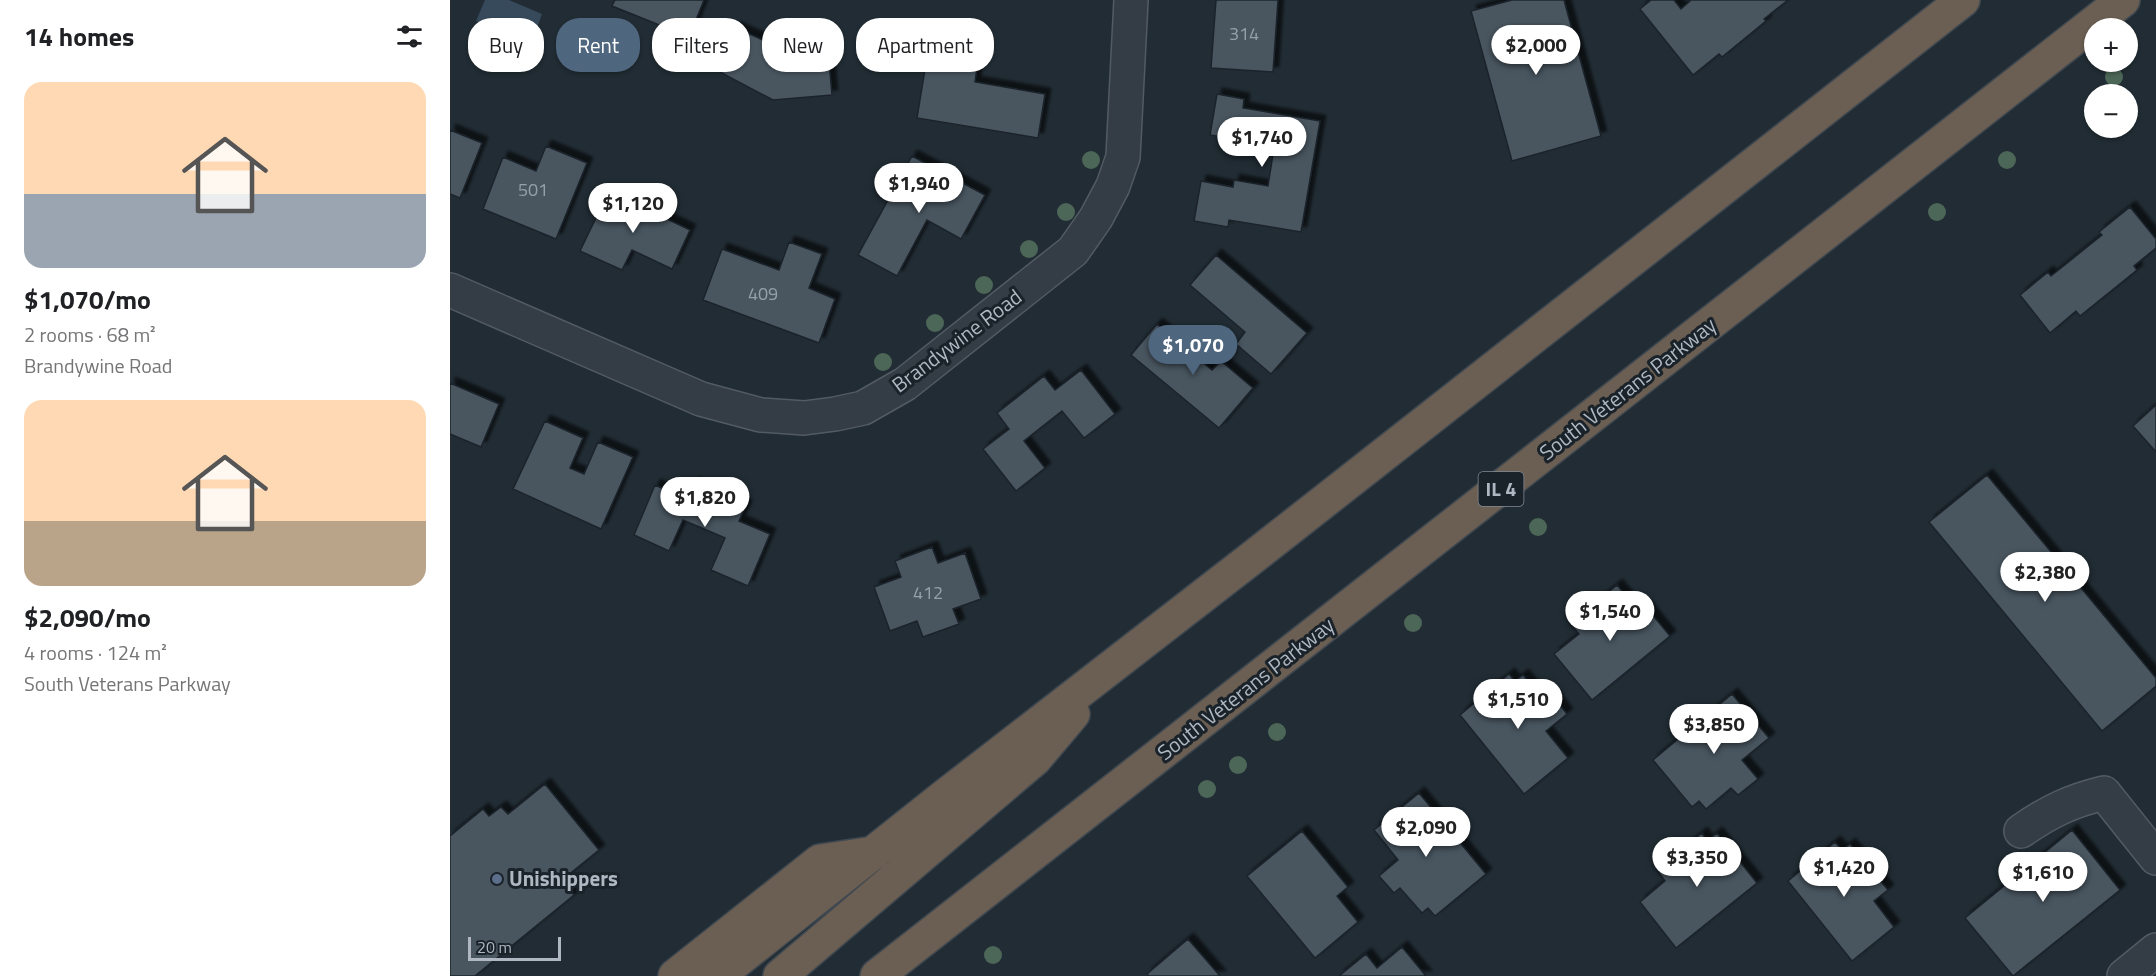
<!DOCTYPE html>
<meta charset="utf-8">
<style>
body{margin:0;font-family:"Titillium Web",sans-serif;background:#f6f6f6;color:#202124;height:100vh;display:flex;flex-direction:column;font-size:22px;white-space:nowrap}
*{box-sizing:border-box;margin:0}
p{font-size:20px;color:#757577}
.icon{flex:none;width:33px;height:33px;fill:none;stroke:currentColor;stroke-width:2;stroke-linecap:round;stroke-linejoin:round}
.map{position:relative;flex:1;overflow:hidden}
.panel{display:flex;flex-direction:column;background:#fff;width:450px}
.panel>*{flex:none}
.banner{position:absolute;left:18px;top:18px;width:570px;height:54px;display:flex;gap:12px}
.tools{position:absolute;left:1634px;top:18px;display:grid;gap:12px}
.tools a{display:grid;place-items:center;width:54px;height:54px;border-radius:50%;background:#fff;box-shadow:0 2px 4px #0004;font-size:30px}
.scale{position:absolute;left:18px;bottom:15px;width:93px;box-sizing:border-box;padding-left:6px;border:3px solid #afb8c2;border-top:0;font-size:16px;line-height:21px;white-space:nowrap;color:#afb8c2;-webkit-text-stroke:4px #1a222a;paint-order:stroke}
.price{position:absolute;translate:-50% -51px;padding:0 14px;border-radius:21px;background:#fff;color:#222;font-size:20px;line-height:39px;filter:drop-shadow(0 2px 3px #0008)}
.price::after{content:'';position:absolute;left:50%;top:36px;width:18px;height:14px;margin-left:-9px;background:inherit;clip-path:polygon(0 0,100% 0,50% 100%)}
.price.on{background:#4f667f;color:#fff}
ul{padding:0;list-style:none}
li{display:grid;align-content:center;gap:12px;height:318px;padding:0 24px}
li span{display:grid;place-items:center;height:186px;border-radius:18px;color:#555}
li>.icon{margin-inline-start:auto}
span .icon{width:108px;height:108px;fill:#fffc;stroke-width:1}
li b{font-size:26px}
h2{display:flex;justify-content:space-between;align-items:center;height:72px;padding:0 24px;font-size:26px}
.tag{padding:0 21px;border-radius:24px;background:#fff;box-shadow:0 2px 4px #0004;font-size:21px;line-height:54px}
.tag.on{background:#4f667f;color:#fff}
main{display:flex;flex:1;min-height:0}
.map>svg:first-child{display:block}
</style>
<main>
<section class="panel">
<h2>14 homes<svg class="icon" aria-label="filters" viewBox="0 0 24 24"><path d="M4 7h16M4 17h16"/><circle cx="9" cy="7" r="2"/><circle cx="15" cy="17" r="2"/></svg></h2>
<ul>
<li><span style="background:linear-gradient(#ffd9b3 60%,#9aa5b1 0)"><svg class="icon" aria-label="home" viewBox="0 0 24 24"><path d="M3 11l9-7 9 7M6 9v11h12V9"/></svg></span><div><b>$1,070/mo</b><p>2 rooms · 68 m²</p><p>Brandywine Road</p></div></li>
<li><span style="background:linear-gradient(#ffd9b3 65%,#b9a48a 0)"><svg class="icon" aria-label="home" viewBox="0 0 24 24"><path d="M3 11l9-7 9 7M6 9v11h12V9"/></svg></span><div><b>$2,090/mo</b><p>4 rooms · 124 m²</p><p>South Veterans Parkway</p></div></li>
</ul>
</section>
<div class="map">
<svg width="1706" height="976" viewBox="0 0 1706 976">
<defs>
<filter id="shadow"><feDropShadow dx="5.5" dy="-5.5" stdDeviation="1.5" flood-color="#0009"/></filter>
</defs>
<rect width="100%" height="100%" fill="#212c34"/>
<!-- water -->
<path fill="#364a5b" d="M 35,0 L 59,0 L 92,14 L 84,36 L 67,38 L 26,21 Z"/>
<!-- building -->
<path fill="#495660" stroke="#1c242c" stroke-width="1.5" filter="url(#shadow)" d="M 165,0 L 254,0 L 239,37 L 162,6 Z
M 766,0 L 828,0 L 823,72 L 761,68 Z
M 1062,0 L 1114,0 L 1151,136 L 1062,161 L 1021,11 Z
M 1201,0 L 1224,0 L 1231,9 L 1240,1 L 1239,0 L 1338,0 L 1314,19 L 1316,21 L 1272,57 L 1269,54 L 1243,75 L 1190,9 Z
M 284,27 L 337,51 L 346,48 L 344,32 L 376,29 L 382,95 L 323,100 L 264,69 Z
M 480,39 L 530,47 L 525,82 L 595,94 L 588,138 L 467,118 Z
M 767,94 L 794,99 L 793,108 L 870,121 L 851,232 L 779,220 L 778,227 L 744,221 L 751,181 L 783,187 L 784,180 L 818,186 L 823,154 L 788,148 L 789,140 L 760,135 Z
M 0,130 L 32,143 L 10,198 L 0,194 Z
M 96,146 L 137,163 L 106,239 L 33,209 L 53,157 L 86,171 Z
M 462,156 L 535,195 L 511,239 L 477,220 L 447,276 L 408,255 Z
M 159,191 L 240,230 L 222,269 L 182,250 L 172,270 L 130,251 Z
M 1680,207 L 1706,239 L 1706,248 L 1684,266 L 1687,270 L 1630,316 L 1626,311 L 1600,333 L 1570,295 L 1598,272 L 1601,276 L 1652,235 L 1649,232 Z
M 339,242 L 372,254 L 359,288 L 385,299 L 369,343 L 253,300 L 272,249 L 329,270 Z
M 766,255 L 857,333 L 821,374 L 786,344 L 795,332 L 740,285 Z
M 707,324 L 762,370 L 771,361 L 803,388 L 769,428 L 681,355 Z
M 631,370 L 665,414 L 634,438 L 612,411 L 574,441 L 595,468 L 566,491 L 533,449 L 559,429 L 547,413 L 594,376 L 605,390 Z
M 0,383 L 49,404 L 31,447 L 0,434 Z
M 1706,405 L 1706,452 L 1683,426 Z
M 95,421 L 133,438 L 120,468 L 134,474 L 148,442 L 183,457 L 151,529 L 63,489 Z
M 1537,475 L 1706,678 L 1706,686 L 1652,731 L 1479,522 Z
M 243,483 L 296,506 L 289,521 L 320,534 L 298,586 L 261,570 L 275,538 L 233,520 L 219,551 L 184,535 L 205,485 L 236,499 Z
M 482,547 L 488,563 L 515,553 L 531,599 L 503,609 L 509,624 L 473,637 L 467,621 L 440,631 L 424,587 L 451,577 L 445,561 Z
M 1167,585 L 1190,613 L 1196,607 L 1220,636 L 1142,700 L 1104,654 L 1129,634 L 1120,624 Z
M 1059,674 L 1065,681 L 1073,675 L 1096,702 L 1103,696 L 1117,714 L 1096,731 L 1118,758 L 1074,794 L 1010,715 Z
M 1282,694 L 1319,738 L 1292,760 L 1308,779 L 1288,795 L 1281,788 L 1256,809 L 1249,801 L 1242,807 L 1203,760 Z
M 95,784 L 149,850 L 112,880 L 124,895 L 25,976 L 0,976 L 0,836 L 33,809 L 39,816 L 51,807 L 58,814 Z
M 969,793 L 1036,874 L 985,916 L 978,908 L 972,913 L 950,888 L 944,893 L 929,876 L 948,860 L 924,830 Z
M 1622,830 L 1670,890 L 1563,976 L 1515,918 Z
M 852,831 L 898,887 L 887,896 L 908,922 L 865,958 L 797,876 Z
M 1252,833 L 1257,841 L 1267,833 L 1307,883 L 1226,948 L 1190,902 L 1215,881 L 1206,869 Z
M 1385,842 L 1392,850 L 1400,844 L 1438,890 L 1424,901 L 1444,927 L 1402,961 L 1338,881 Z
M 738,939 L 770,976 L 699,976 L 697,974 Z
M 952,947 L 976,976 L 889,976 L 916,954 L 927,968 Z"/>
<g fill="none" stroke-linecap="round" stroke-linejoin="round">
<!-- minor casing -->
<g stroke="#525b63" stroke-width="36">
<path id="minor" d="M 0,290 L 251,399 L 311,415 L 354,418 L 385,414 L 413,408 L 455,384 L 623,251 L 646,218 L 663,186 L 673,157 L 681,0
M 1571,831 C 1600,811 1621,801 1654,793 L 1706,858
M 1674,976 L 1706,950"/>
</g>
<!-- highway casing -->
<g stroke="#3f4850" stroke-width="36">
<path id="highway" d="M 225,976 L 370,861 L 424,853
M 268,976 L 496,795 L 807,554 L 1513,0
M 330,976 L 585,759 L 623,714
M 427,976 L 1673,0"/>
</g>
<!-- minor -->
<use href="#minor" stroke="#343d45" stroke-width="33"/>
<!-- highway -->
<use href="#highway" stroke="#6b5e52" stroke-width="33"/>
</g>
<!-- trees -->
<g fill="#4c6657">
<circle cx="1664" cy="77" r="9"/>
<circle cx="641" cy="160" r="9"/>
<circle cx="1557" cy="160" r="9"/>
<circle cx="616" cy="212" r="9"/>
<circle cx="1487" cy="212" r="9"/>
<circle cx="579" cy="249" r="9"/>
<circle cx="534" cy="285" r="9"/>
<circle cx="485" cy="323" r="9"/>
<circle cx="433" cy="362" r="9"/>
<circle cx="1088" cy="527" r="9"/>
<circle cx="963" cy="623" r="9"/>
<circle cx="827" cy="732" r="9"/>
<circle cx="788" cy="765" r="9"/>
<circle cx="757" cy="789" r="9"/>
<circle cx="543" cy="955" r="9"/>
</g>
<!-- markers -->
<circle fill="#5c6f8a" stroke="#1a222a" stroke-width="2" cx="47" cy="879" r="6"/>
<g text-anchor="middle" stroke-width="6" stroke-linejoin="round" paint-order="stroke">
<!-- number labels -->
<g font-size="18" fill="#96a0aa">
<text x="794" y="40">314</text>
<text x="83" y="196">501</text>
<text x="313" y="300">409</text>
<text x="478" y="599">412</text>
</g>
<!-- shield labels -->
<rect fill="#1a222a" stroke="#828b94" stroke-width="1.5" x="1028.5" y="472" width="45" height="34" rx="4.5"/>
<g font-size="20" font-weight="bold" fill="#afb8c2">
<text x="1051" y="496">IL 4</text>
</g>
<!-- street labels -->
<g font-size="21" fill="#afb8c2" stroke="#1a222a">
<text transform="translate(507 341) rotate(-37)" y="7">Brandywine Road</text>
<text transform="translate(1178 389) rotate(-38)" y="7">South Veterans Parkway</text>
<text transform="translate(796 689) rotate(-38)" y="7">South Veterans Parkway</text>
</g>
<!-- poi labels -->
<g font-size="21" font-weight="bold" fill="#afb8c2" stroke="#1a222a" text-anchor="start">
<text x="59" y="886">Unishippers</text>
</g>
</g>
</svg>
<div class="tools">
<a>+</a>
<a>−</a>
</div>
<div class="scale">20 m</div>
<b class="price" style="left:1086px;top:76px">$2,000</b>
<b class="price" style="left:812px;top:168px">$1,740</b>
<b class="price" style="left:469px;top:214px">$1,940</b>
<b class="price" style="left:183px;top:234px">$1,120</b>
<b class="price on" style="left:743px;top:376px">$1,070</b>
<b class="price" style="left:255px;top:528px">$1,820</b>
<b class="price" style="left:1595px;top:603px">$2,380</b>
<b class="price" style="left:1160px;top:642px">$1,540</b>
<b class="price" style="left:1068px;top:730px">$1,510</b>
<b class="price" style="left:1264px;top:755px">$3,850</b>
<b class="price" style="left:976px;top:858px">$2,090</b>
<b class="price" style="left:1247px;top:888px">$3,350</b>
<b class="price" style="left:1394px;top:898px">$1,420</b>
<b class="price" style="left:1593px;top:903px">$1,610</b>
<div class="banner">
<a class="tag">Buy</a>
<a class="tag on">Rent</a>
<a class="tag">Filters</a>
<a class="tag">New</a>
<a class="tag">Apartment</a>
</div>
</div>
</main>
